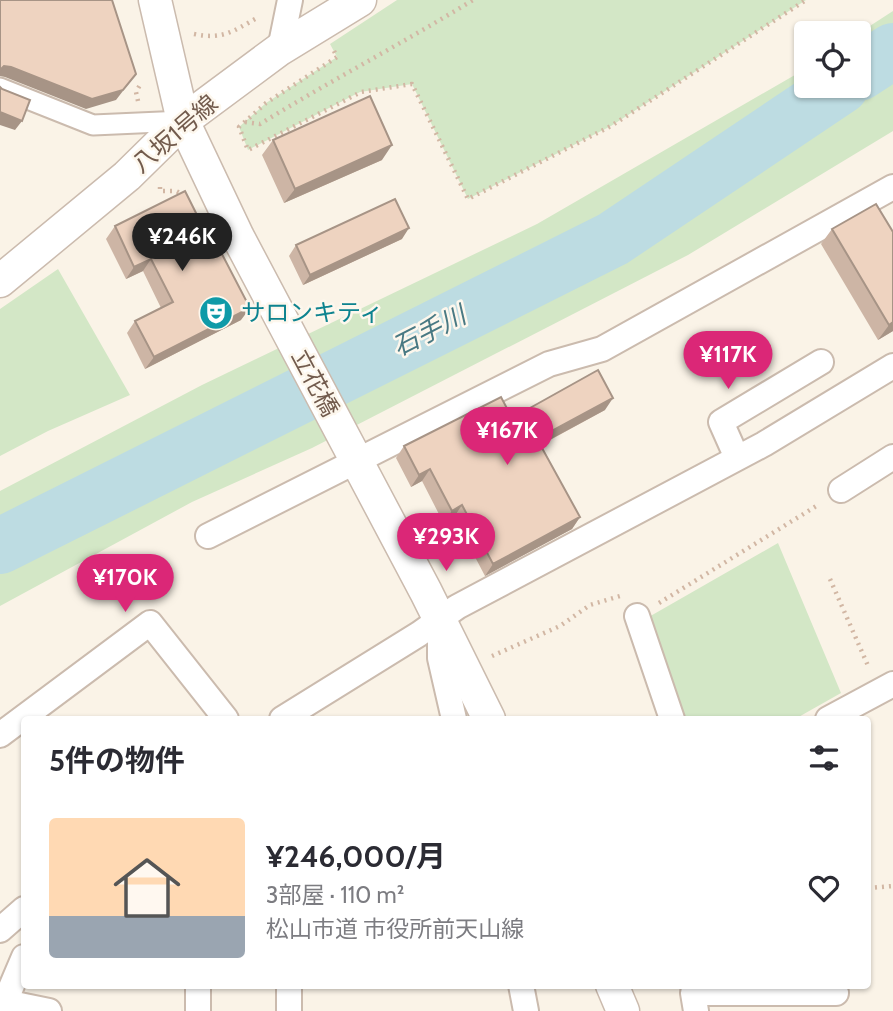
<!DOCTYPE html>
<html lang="ja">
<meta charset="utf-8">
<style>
body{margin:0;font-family:Cabin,"Noto Sans JP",sans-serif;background:#f7f7f7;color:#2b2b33;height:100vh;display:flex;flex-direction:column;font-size:26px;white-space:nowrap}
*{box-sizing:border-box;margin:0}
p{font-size:23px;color:#7c7c81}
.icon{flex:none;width:38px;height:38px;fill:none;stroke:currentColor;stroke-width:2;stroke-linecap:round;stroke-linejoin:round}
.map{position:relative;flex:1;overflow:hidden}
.drawer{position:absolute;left:21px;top:716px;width:850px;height:273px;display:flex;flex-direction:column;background:#fff;border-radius:7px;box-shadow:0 2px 5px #0004}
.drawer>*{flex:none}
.fabs{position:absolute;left:794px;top:21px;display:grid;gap:14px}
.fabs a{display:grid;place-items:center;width:77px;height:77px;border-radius:7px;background:#fff;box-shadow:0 2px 5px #0004;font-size:35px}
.price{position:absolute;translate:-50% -60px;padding:0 16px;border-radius:24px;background:#db2777;color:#fff;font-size:23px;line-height:46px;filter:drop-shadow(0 2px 4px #0008)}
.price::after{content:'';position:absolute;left:50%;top:42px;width:21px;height:16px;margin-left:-10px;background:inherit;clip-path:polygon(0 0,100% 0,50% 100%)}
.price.selected{background:#222;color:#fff}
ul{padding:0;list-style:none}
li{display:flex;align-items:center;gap:21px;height:175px;padding:0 28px}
li span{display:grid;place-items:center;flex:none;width:196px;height:140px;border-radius:7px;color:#555}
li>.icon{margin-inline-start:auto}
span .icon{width:84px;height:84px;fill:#fffc;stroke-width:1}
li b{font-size:30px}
h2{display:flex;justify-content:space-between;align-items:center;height:84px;padding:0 28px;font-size:30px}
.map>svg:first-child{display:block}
</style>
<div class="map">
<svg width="893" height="1011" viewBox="0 0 893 1011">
<rect width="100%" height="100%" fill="#faf3e7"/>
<!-- green -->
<path fill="#d3e7c6" d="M 397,0 L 806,0 L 611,126 L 468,199 L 412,84 L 360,92 L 248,150 L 239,127 L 266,103 L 337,57 L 330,44 Z
M 893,11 L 893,131 L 688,255 L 312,448 L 192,502 L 0,606 L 0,491 L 202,385 L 537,224 L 807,68 L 807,86 L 859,86 L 859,33 Z
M 58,269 L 130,395 L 48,431 L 0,456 L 0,309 Z
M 778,543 L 841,693 L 795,719 L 681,719 L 647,618 Z"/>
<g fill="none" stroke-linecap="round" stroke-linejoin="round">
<!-- river -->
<path stroke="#bddce2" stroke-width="56" d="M 859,73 L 893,51
M 0,546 L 613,239 L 841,86"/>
<!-- pedestrian casing -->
<g stroke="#cbbbae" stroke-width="23">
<path id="pedestrian" d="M 0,88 L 93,125 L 183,121"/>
</g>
<!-- minor casing -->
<g stroke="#cbbbae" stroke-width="28">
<path id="minor" d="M 280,49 L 290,0
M 737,458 L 721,422 L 821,362
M 841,490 L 893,457
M 208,536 L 549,364 L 602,349 L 893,187
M 637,616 L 672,719
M 440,623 L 440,658 L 454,719
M 282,719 L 419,634 L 457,607 L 764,444 L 893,366
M 828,719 L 893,684
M 0,735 L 150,623 L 226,719
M 0,930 L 24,909
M 521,985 L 526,1011
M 5,1002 L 49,1011
M 1,1011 L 24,957
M 198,1011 L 198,985
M 289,1011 L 289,985
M 696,1011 L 693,993 L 836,993"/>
</g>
<!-- tertiary casing -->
<g stroke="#cbbbae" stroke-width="35">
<path id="tertiary" d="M 155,0 L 183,121 L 238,237 L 426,592 L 489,719
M 0,281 L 127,176 L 183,121 L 280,49 L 360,0
M 612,985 L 623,1011"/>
</g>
<!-- path -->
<path stroke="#d2b7a4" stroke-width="4.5" stroke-dasharray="2 5" stroke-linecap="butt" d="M 194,34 C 223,40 233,31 257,18
M 334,51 L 337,57 L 266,103 L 239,127 L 248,150 L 361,92 L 412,84 L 468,199 L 611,126 L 806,0
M 138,101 L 136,92 L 141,83
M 245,122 L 260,124 C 330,81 403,43 473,0
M 160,187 L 160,191 L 176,191 L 182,194
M 830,579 L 869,668
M 659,603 L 818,505
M 492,656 L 560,626 L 590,605 L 620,596
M 868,888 L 893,886"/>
<!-- pedestrian -->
<use href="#pedestrian" stroke="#fff" stroke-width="19"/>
<!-- minor -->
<use href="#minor" stroke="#fff" stroke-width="24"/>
<!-- tertiary -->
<use href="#tertiary" stroke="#fff" stroke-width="32"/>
</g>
<!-- wall -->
<path fill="#cdb5a5" d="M 273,140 L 382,160 L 284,203 L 262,155 Z
M 115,226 L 241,320 L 145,369 L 127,333 L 135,321 L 161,308 L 143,271 L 126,279 L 106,239 Z
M 832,229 L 893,232 L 893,331 L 878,340 L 821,244 Z
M 402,239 L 303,285 L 289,256 L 296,245 Z
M 605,410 L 541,445 L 580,517 L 572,529 L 485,576 L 454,517 L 443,522 L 422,481 L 411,487 L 396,458 L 404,446 L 512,418 Z"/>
<!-- shaded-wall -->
<path fill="#a79486" d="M 4,66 L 136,74 L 116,100 L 86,109 L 5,77 L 0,76 L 0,70 Z
M 0,112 L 22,121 L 15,130 L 0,125 Z
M 392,145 L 382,160 L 284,203 L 295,189 Z
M 409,228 L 402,239 L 303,285 L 310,275 Z
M 151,259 L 143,271 L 126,279 L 134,267 Z
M 250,308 L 241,320 L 145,369 L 154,357 Z
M 893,322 L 893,331 L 878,340 L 889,325 Z
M 613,398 L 605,410 L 529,451 L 537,439 Z
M 430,469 L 422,481 L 411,487 L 419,475 Z
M 462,505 L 454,517 L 443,522 L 452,511 Z
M 580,517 L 572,529 L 485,576 L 493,564 Z"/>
<!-- building -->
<path fill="#eed3c0" stroke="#a79486" stroke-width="2" d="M 0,0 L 112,0 L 136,74 L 123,90 L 92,99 L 11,67 L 4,66 L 0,70 Z
M 0,87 L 2,89 L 30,100 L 22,121 L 0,112 Z
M 370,96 L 392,145 L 295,189 L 273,140 Z
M 185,191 L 207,235 L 211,233 L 250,308 L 154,357 L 135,321 L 173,302 L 151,259 L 134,267 L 115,226 Z
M 395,199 L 409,228 L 310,275 L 296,245 Z
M 876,204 L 893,232 L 893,322 L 889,325 L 832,229 Z
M 598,370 L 613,398 L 537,439 L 580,517 L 493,564 L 462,505 L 452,511 L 430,469 L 419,475 L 404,446 L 501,397 L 512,418 Z"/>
<!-- icons -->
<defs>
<g id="theatre-disc" transform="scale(1.75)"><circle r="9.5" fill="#0f9aa8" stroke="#fdf7ed"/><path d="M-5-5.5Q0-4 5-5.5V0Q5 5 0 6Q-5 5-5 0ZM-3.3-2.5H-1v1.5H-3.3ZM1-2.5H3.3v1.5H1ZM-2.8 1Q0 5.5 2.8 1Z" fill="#fff"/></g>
</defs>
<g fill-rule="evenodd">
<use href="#theatre-disc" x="216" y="313"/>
</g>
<g text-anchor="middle" stroke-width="5" stroke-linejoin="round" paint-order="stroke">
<!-- street labels -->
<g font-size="24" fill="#725b4d" stroke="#fdf7ed">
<text transform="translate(175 134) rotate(-41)" y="8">八坂1号線</text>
<text transform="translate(315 383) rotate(62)" y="8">立花橋</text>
</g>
<!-- culture labels -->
<g font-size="24" fill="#0d838f" stroke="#fdf7ed" text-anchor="start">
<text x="241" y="321">サロンキティ</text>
</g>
<!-- water labels -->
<g font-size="26" font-style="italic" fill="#497983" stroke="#fdf7ed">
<text transform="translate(429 331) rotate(-27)" y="9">石手川</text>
</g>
</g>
</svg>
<div class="fabs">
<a><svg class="icon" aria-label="locate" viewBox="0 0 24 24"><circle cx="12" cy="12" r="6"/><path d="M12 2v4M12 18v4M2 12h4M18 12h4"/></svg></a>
</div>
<b class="price selected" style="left:182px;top:273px">¥246K</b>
<b class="price" style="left:728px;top:391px">¥117K</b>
<b class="price" style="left:507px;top:467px">¥167K</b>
<b class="price" style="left:446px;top:573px">¥293K</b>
<b class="price" style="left:125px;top:614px">¥170K</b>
<section class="drawer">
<h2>5件の物件<svg class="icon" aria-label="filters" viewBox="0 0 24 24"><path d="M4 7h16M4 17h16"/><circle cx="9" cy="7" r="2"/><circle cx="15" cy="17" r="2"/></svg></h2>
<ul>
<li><span style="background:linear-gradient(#ffd9b3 70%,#9aa5b1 0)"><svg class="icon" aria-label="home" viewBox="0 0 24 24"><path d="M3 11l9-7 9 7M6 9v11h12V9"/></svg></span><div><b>¥246,000/月</b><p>3部屋 · 110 m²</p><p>松山市道 市役所前天山線</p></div><svg class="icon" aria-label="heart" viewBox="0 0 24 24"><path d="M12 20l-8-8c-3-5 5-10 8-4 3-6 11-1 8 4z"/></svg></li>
</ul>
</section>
</div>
